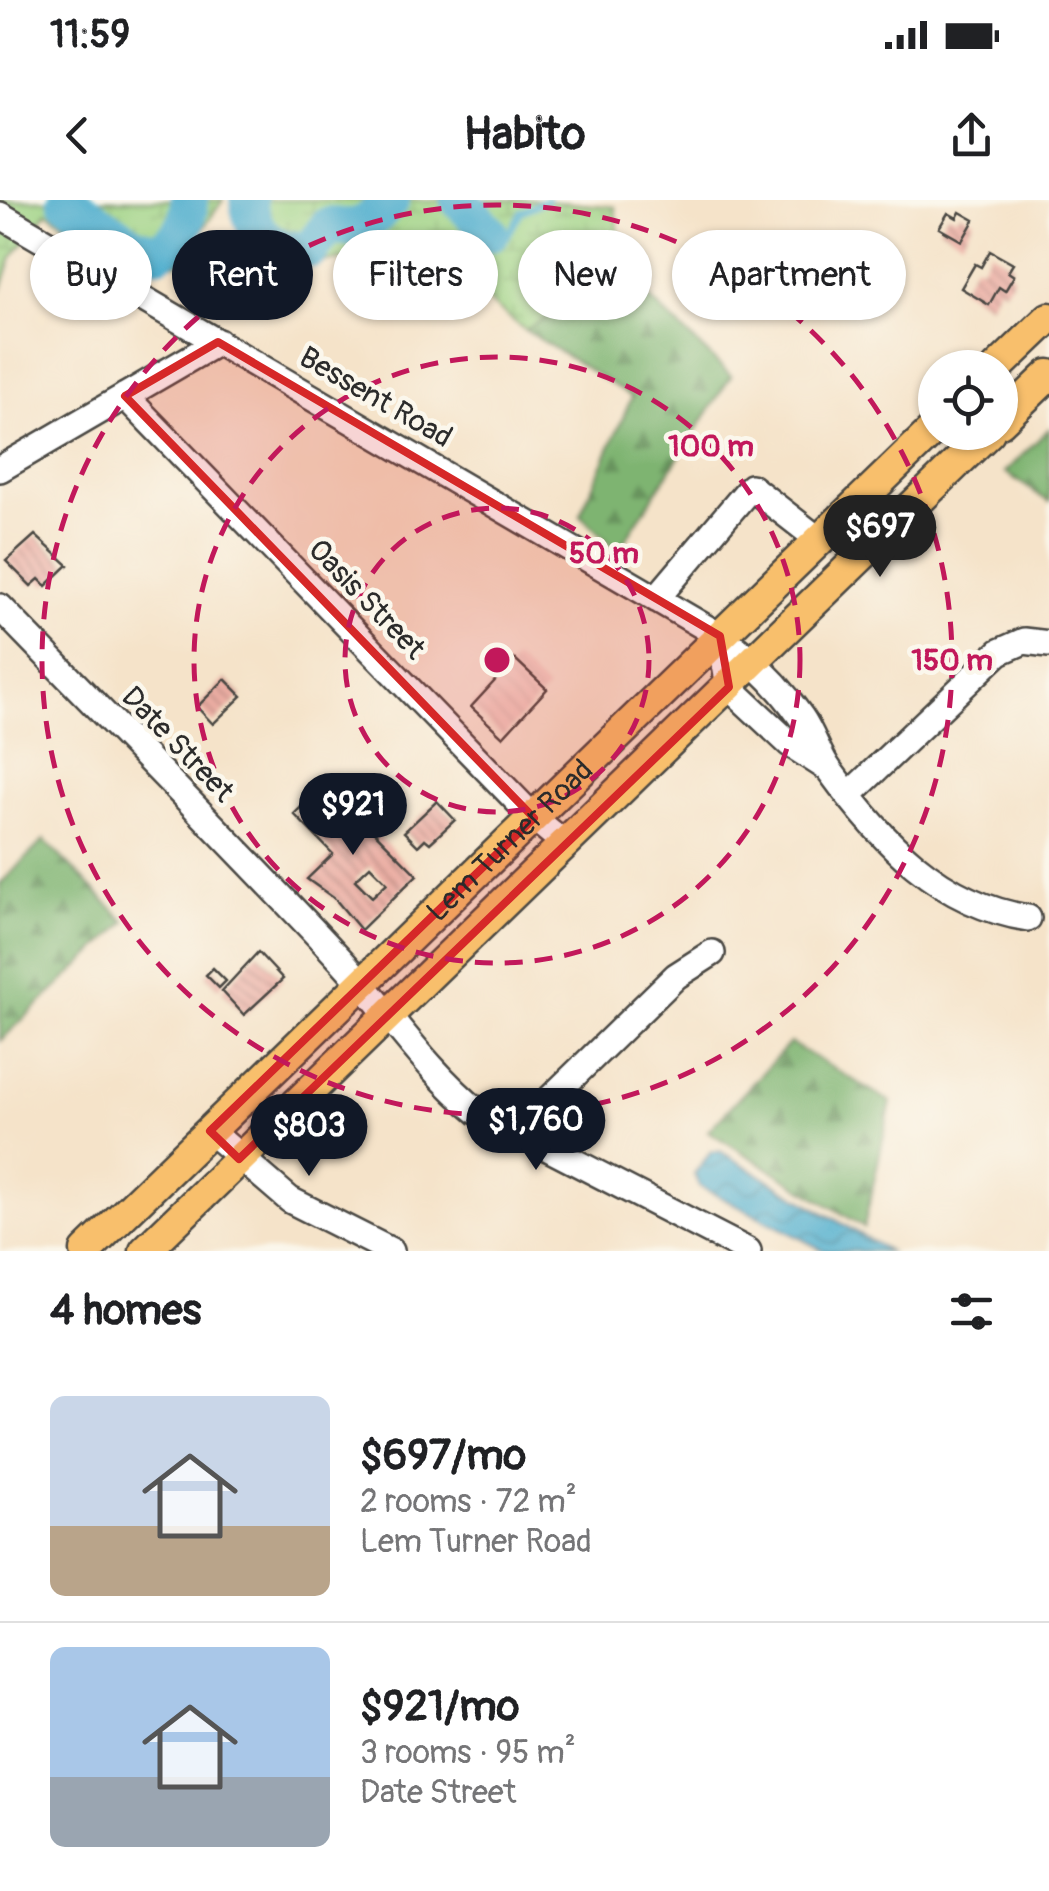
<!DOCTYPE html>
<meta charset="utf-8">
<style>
body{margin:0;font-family:Pangolin,sans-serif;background:#f2f2f2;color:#202124;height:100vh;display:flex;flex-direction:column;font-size:38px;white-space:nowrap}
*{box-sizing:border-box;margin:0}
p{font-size:32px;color:#757577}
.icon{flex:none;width:55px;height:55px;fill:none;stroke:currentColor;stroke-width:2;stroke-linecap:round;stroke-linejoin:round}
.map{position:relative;height:1051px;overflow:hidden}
.drawer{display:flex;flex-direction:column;background:#fff;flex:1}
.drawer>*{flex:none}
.banner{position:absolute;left:30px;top:30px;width:990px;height:90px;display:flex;gap:20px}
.controls{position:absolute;left:918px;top:150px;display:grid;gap:20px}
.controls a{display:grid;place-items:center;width:100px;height:100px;border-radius:50%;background:#fff;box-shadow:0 2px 8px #0004;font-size:50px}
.price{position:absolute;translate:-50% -85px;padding:0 22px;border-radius:35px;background:#111827;color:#fff;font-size:32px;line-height:65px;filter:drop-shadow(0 2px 5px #0008)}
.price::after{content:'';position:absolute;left:50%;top:60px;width:30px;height:22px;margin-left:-15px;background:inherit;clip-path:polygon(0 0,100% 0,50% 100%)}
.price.on{background:#222;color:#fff}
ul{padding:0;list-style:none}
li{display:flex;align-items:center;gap:30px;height:250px;padding:0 50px}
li+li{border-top:2px solid #e0e0e0}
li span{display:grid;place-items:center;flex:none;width:280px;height:200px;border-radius:15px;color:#555}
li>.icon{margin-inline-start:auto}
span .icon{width:120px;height:120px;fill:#fffc;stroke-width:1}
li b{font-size:42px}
h2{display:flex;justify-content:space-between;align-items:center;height:120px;padding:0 50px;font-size:42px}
.pill{padding:0 35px;border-radius:45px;background:#fff;box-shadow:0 2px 8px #0004;font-size:35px;line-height:90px}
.pill.on{background:#111827;color:#fff}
.status{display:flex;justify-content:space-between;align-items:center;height:70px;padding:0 50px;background:#fff;direction:ltr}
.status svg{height:28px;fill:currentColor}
header{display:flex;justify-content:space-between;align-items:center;height:130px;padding:0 50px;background:#fff;font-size:45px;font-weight:700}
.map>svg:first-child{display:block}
</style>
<div class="status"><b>11:59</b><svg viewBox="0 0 49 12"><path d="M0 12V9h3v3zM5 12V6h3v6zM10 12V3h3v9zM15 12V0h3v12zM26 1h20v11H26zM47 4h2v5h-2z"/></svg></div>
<header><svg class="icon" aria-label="back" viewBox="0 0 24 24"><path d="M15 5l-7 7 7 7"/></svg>Habito<svg class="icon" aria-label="share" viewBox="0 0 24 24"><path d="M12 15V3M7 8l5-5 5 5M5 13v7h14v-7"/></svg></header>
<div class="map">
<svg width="1049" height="1051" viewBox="0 0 1049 1051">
<defs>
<pattern id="forest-firs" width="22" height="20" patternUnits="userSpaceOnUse" patternTransform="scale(2.5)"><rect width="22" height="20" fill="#7eb471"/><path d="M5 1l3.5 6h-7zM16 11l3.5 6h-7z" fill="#67935d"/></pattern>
<pattern id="wetland-marsh" width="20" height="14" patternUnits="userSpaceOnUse" patternTransform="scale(2.5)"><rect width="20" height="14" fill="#9dd283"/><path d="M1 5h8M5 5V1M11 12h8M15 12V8" fill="none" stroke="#87b471"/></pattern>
<pattern id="water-waves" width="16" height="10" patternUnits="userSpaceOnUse" patternTransform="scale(2.5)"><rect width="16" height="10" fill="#4faece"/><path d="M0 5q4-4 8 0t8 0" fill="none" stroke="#428ea7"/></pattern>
<pattern id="building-back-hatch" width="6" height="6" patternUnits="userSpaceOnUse" patternTransform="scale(2.5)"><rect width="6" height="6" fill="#ebada3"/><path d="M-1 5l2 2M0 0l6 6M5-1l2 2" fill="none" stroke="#bf8d85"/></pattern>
</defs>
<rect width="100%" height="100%" fill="#fbf7ec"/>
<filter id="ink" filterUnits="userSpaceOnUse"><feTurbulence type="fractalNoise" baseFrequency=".01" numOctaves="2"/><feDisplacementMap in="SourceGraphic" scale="20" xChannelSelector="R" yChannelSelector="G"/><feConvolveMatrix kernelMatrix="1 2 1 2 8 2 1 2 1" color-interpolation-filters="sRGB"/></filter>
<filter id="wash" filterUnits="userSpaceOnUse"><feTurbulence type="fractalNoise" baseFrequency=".0048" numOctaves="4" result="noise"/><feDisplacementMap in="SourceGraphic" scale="40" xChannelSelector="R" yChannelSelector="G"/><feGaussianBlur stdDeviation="2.25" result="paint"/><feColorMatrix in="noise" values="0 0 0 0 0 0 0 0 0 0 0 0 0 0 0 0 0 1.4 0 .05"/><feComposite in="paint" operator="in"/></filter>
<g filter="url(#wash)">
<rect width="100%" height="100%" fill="#f5e3c9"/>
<!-- forest -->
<path fill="url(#forest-firs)" stroke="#54704e" stroke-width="2.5" d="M 624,74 L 731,176 L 618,351 L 580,315 L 632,197 L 525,130 Z
M 1049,229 L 1049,302 L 1005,272 Z
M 44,640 L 126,722 L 0,841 L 0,684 Z
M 790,843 L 891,902 L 864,1027 L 708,931 Z"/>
<!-- wetland -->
<path fill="url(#wetland-marsh)" stroke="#647e57" stroke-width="2.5" d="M 0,0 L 223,0 L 179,63 L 132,67 L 47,12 L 12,57 L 0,93 Z
M 234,0 L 532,0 L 615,7 L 624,74 L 525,130 L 423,49 L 302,65 L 251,44 Z"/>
<!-- water -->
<path fill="url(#water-waves)" stroke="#3d6c7c" stroke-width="2.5" d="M 720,951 L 888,1051 L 825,1051 L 699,986 L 694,974 L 711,952 Z"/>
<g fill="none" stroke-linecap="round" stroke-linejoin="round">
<!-- stream -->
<path stroke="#4faece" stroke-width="6" d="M 490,33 L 497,38 L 507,37 L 521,12 L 547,0"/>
<!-- river -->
<path stroke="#4faece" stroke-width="38" d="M 66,0 L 135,46 L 157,52 C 179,40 189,25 189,0
M 248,0 C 251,34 276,55 311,49 L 329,25 C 360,32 370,23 391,0
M 459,0 L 490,33"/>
</g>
<g id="blocks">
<!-- building -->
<path fill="url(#building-back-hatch)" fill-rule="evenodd" d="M 960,12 L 974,20 L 962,41 L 939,28 L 948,13 L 957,18 Z
M 990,51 L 1013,64 L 1008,72 L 1014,76 L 1005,91 L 999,87 L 989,105 L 961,88 L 975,64 L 981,67 Z
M 35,335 L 68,365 L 46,386 L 39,379 L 31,386 L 6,361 Z
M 515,459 L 547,489 L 503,537 L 471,507 Z
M 225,479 L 242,496 L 213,524 L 197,507 Z
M 326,583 L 417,675 L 361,730 L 335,699 L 307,679 L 333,654 L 294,614 ZM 370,666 L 387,683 L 372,697 L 355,680 Z
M 437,601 L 455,620 L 430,643 L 425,639 L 418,646 L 404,632 Z
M 258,752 L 283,779 L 244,815 L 222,791 Z
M 213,768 L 226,781 L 219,788 L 206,775 Z"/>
</g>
</g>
<g filter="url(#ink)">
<use href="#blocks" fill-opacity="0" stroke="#494743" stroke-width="2.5"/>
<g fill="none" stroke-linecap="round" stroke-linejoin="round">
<!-- minor casing -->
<g stroke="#494743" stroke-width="30">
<path id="minor" d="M 0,15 L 720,436 C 752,459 779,485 801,517 C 813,534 818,555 830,571 C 881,641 939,704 1028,718
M 125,196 L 534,618 L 565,644
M 0,269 L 218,142
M 656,399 L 751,287 L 819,340
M 0,407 C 113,524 229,640 340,759 C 388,810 424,868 478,912 L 748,1051
M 720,436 L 729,487 L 790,544 L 824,566
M 849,595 L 999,452 L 1024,441 L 1049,444
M 210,931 L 290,1000 L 391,1051
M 516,932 L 676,776 L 712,753"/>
</g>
<!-- major casing -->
<g stroke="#494743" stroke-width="35">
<g id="major">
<path d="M 997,168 L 1049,118"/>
<path d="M 1000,222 L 1049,175"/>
<path id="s1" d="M 86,1051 L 935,228"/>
<path d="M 145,1051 L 989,232"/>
</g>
</g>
<!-- minor -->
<use href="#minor" stroke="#fff" stroke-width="25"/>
<!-- major -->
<use href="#major" stroke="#f8bf6c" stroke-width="30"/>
</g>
</g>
<!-- marked area -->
<path fill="#d62828" fill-opacity="0.2" stroke="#d62828" stroke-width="8" stroke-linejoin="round" d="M 218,142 L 720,436 L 729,487 L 239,959 L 210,931 L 534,618 L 125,196 Z"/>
<!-- distance rings -->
<g fill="none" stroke="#c2185b" stroke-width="5" stroke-dasharray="18 12">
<circle cx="497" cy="460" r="152"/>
<circle cx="497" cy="460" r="303"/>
<circle cx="497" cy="460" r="455"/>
</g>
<g text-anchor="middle" stroke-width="9" stroke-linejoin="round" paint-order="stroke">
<!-- street labels -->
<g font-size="30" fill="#2b2b2b" stroke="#fbf7ec">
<text transform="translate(376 197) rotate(30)" y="10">Bessent Road</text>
<text transform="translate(367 399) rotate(46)" y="10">Oasis Street</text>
<text transform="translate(178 544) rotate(46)" y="10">Date Street</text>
<text dy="10" stroke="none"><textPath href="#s1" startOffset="590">Lem Turner Road</textPath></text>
</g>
</g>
<circle cx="497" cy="460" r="15" fill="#c2185b" stroke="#fbf7ec" stroke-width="5"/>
<g font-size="30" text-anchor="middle" font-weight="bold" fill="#c2185b" stroke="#fbf7ec" stroke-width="9" stroke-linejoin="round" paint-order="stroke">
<text x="711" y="256">100 m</text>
<text x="604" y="363">50 m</text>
<text x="952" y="470">150 m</text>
</g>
</svg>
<div class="controls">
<a><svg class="icon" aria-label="locate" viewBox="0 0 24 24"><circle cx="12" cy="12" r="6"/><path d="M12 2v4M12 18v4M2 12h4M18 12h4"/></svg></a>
</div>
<b class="price on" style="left:880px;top:380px">$697</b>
<b class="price" style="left:353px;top:658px">$921</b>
<b class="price" style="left:536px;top:973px">$1,760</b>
<b class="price" style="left:309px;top:979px">$803</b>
<div class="banner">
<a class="pill">Buy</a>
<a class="pill on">Rent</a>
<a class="pill">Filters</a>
<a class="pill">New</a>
<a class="pill">Apartment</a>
</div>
</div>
<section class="drawer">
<h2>4 homes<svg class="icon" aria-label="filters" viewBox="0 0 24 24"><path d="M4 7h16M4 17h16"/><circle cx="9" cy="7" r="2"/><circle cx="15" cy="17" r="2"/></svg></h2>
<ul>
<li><span style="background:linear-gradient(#c9d6e8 65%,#b9a48a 0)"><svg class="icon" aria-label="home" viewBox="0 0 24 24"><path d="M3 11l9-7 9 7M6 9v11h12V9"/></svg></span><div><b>$697/mo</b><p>2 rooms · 72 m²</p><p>Lem Turner Road</p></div></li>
<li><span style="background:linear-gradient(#a9c7e8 65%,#9aa5b1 0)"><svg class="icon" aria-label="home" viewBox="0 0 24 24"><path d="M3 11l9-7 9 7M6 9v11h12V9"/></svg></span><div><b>$921/mo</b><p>3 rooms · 95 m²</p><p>Date Street</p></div></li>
</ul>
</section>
